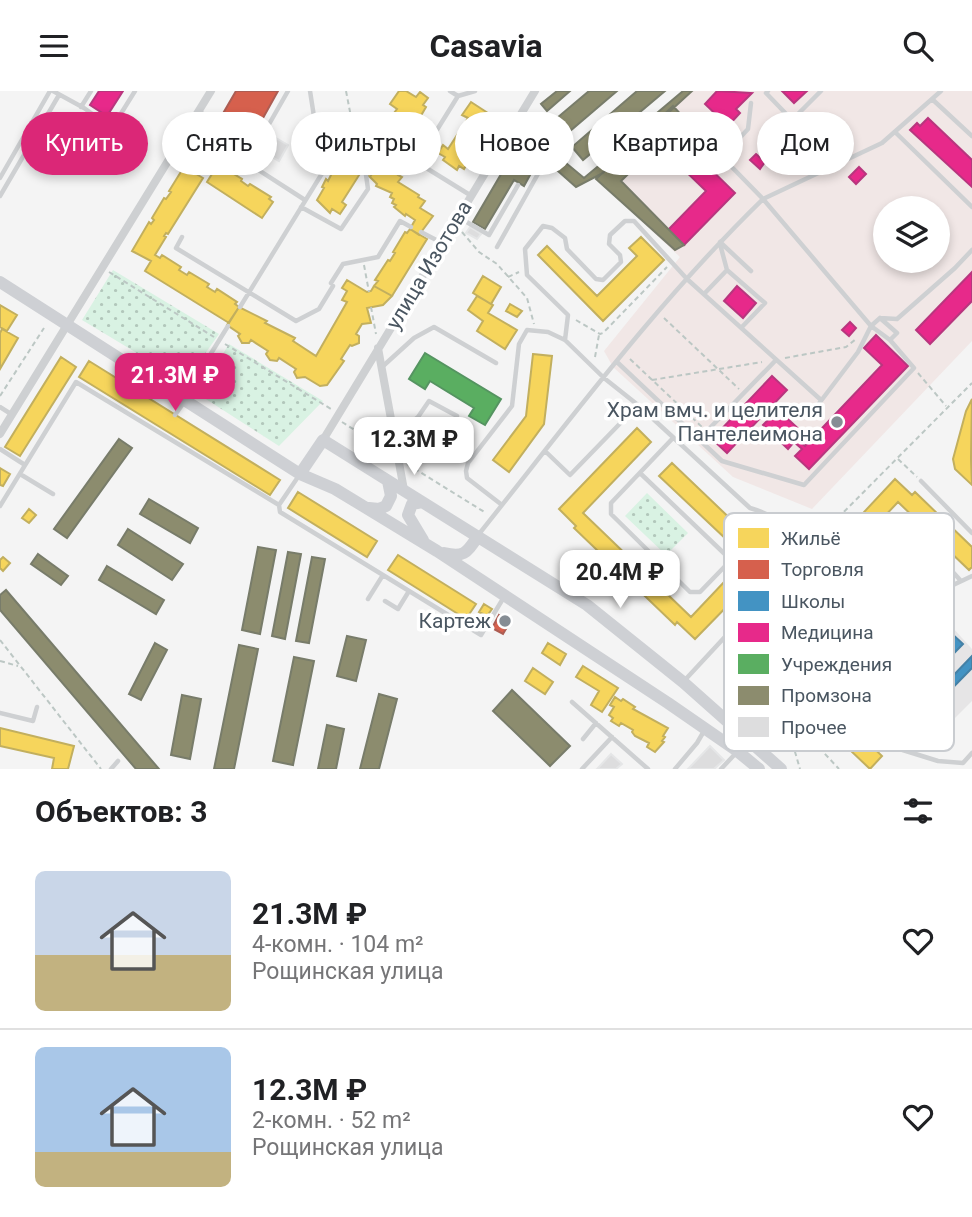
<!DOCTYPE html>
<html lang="ru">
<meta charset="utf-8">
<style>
body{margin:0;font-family:Roboto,sans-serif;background:#f2f2f2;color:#202124;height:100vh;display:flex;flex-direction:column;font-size:26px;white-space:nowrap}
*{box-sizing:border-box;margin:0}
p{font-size:23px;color:#757577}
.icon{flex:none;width:38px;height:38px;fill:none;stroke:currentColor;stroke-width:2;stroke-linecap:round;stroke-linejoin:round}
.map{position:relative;height:678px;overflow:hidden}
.drawer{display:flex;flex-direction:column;background:#fff;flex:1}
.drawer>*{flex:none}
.hud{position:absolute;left:21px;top:21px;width:931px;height:63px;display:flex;gap:14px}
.buttons{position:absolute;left:873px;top:105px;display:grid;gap:14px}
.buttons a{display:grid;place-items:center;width:77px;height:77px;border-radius:50%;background:#fff;box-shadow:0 4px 10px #0003;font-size:35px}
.price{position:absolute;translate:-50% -60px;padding:0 16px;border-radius:14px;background:#fff;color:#222;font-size:23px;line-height:46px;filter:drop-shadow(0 2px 4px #0008)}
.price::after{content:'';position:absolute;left:50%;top:42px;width:21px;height:16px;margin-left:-10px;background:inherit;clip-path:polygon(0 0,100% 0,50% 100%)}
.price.active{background:#db2777;color:#fff}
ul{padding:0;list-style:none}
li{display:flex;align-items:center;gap:21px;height:175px;padding:0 35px}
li+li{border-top:2px solid #e0e0e0}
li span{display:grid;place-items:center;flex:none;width:196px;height:140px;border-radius:10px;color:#555}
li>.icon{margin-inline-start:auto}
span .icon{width:84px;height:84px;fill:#fffc;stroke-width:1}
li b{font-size:30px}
h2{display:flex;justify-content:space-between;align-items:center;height:84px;padding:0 35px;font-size:30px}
.tag{padding:0 24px;border-radius:32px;background:#fff;box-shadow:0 4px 10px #0003;font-size:24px;line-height:63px}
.tag.active{background:#db2777;color:#fff}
header{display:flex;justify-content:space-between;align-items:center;height:91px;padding:0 35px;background:#fff;font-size:32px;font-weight:700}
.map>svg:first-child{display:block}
</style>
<header><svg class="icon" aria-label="menu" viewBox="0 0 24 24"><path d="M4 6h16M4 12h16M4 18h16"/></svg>Casavia<svg class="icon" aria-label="search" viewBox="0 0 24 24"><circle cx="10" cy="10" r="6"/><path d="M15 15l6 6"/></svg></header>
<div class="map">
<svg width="972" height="678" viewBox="0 0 972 678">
<defs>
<pattern id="green-dots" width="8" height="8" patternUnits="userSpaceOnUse" patternTransform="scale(1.75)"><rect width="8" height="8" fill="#d9f2e3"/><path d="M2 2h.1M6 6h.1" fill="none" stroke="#b2c7bb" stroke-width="1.8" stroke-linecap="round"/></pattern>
</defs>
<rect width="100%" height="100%" fill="#f4f4f4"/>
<!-- education -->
<path fill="#e6e5e6" d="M 932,514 L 972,558 L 972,610 L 937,645 L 918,645 L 861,583 Z"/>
<!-- medical -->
<path fill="#f1e7e6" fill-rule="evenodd" d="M 692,0 L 972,0 L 972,250 L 812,418 L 733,386 L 613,276 L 604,260 L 680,166 L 595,87 ZM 886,117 L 938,117 L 938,170 L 886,170 Z"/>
<!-- green -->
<path fill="url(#green-dots)" d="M 113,179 L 219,243 L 185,291 L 82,229 Z
M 229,253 L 323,310 L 279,355 L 198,303 Z
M 647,402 L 688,442 L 666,464 L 625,425 Z"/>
<!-- homes -->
<path fill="#f6d55c" stroke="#c2af5e" stroke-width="2" d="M 399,0 L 406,0 L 416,6 L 420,1 L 428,7 L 423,14 L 426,16 L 419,28 L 415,25 L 410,33 L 394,22 L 397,18 L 390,13 Z
M 471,11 L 497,28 L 483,46 L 480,45 L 470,60 L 473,62 L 464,78 L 459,75 L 457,79 L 443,69 L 445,66 L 438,62 L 443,54 L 448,58 L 468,27 L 462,24 Z
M 348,58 L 368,70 L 366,73 L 375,78 L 370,86 L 361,81 L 342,111 L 346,114 L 340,123 L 332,118 L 330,122 L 317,109 L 324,97 L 322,96 L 326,88 L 328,90 L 339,68 L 341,69 Z
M 381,68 L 400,80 L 398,84 L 402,86 L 398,91 L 419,104 L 418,106 L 425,110 L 420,117 L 433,125 L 419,144 L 410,138 L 415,129 L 406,123 L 405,125 L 394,116 L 396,114 L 392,112 L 394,108 L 390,106 L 392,102 L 376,95 L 377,93 L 370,86 Z
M 217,75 L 221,78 L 222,76 L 242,88 L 241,90 L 248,95 L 250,93 L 271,106 L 269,108 L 273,111 L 262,127 L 207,91 Z
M 186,77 L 203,87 L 168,143 L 166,142 L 164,145 L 166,146 L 155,164 L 160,167 L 162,164 L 181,176 L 179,179 L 187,184 L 189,181 L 209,193 L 207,196 L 215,201 L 217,198 L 237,211 L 235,213 L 239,216 L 229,232 L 145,180 L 151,170 L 132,160 L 149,131 L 151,133 L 154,129 L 152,127 L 164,107 L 166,108 L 171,101 L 169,100 L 182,79 L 184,80 Z
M 410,138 L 427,148 L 392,205 L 374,195 L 378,190 L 375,189 L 388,169 L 390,170 L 395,162 L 393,161 L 405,141 L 407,142 Z
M 641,146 L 664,169 L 603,230 L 538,164 L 547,155 L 597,205 L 637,165 L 629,157 Z
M 483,185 L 501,196 L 491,213 L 473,202 Z
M 347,189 L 367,201 L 371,200 L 374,195 L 392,205 L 383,214 L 367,217 L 371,232 L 362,233 L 356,243 L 359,245 L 359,252 L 352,255 L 350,254 L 341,268 L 344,270 L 327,294 L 320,295 L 305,286 L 297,287 L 294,281 L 296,278 L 279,267 L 277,270 L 270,269 L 266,263 L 268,260 L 251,249 L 249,252 L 242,252 L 238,245 L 240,243 L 227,234 L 239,216 L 267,230 L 265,232 L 295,247 L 293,250 L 316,265 L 347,211 L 342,209 L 347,200 L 342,197 Z
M 477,205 L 493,214 L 488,222 L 517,239 L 505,258 L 477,240 L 483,230 L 468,219 Z
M 510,213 L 522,220 L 517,226 L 506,220 Z
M 0,214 L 17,224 L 7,240 L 0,236 Z
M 2,238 L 18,247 L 0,278 L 0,242 Z
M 533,263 L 552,265 L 544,333 L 509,381 L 493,369 L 526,325 Z
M 61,266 L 76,276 L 20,365 L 5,356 Z
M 89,270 L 280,389 L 270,404 L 79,286 Z
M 972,308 L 971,368 L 972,394 L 955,378 L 953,368 L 966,320 Z
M 637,337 L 651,351 L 583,422 L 691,526 L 726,489 L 740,502 L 695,548 L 677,531 L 675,534 L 574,437 L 576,435 L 559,418 Z
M 672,372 L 739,436 L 727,449 L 659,385 Z
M 0,377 L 10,383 L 3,395 L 0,394 Z
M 895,388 L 912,404 L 915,401 L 972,456 L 972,476 L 969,479 L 898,411 L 849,463 L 838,507 L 871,540 L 858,553 L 822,517 L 820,508 L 836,451 Z
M 298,401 L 377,450 L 367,466 L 288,417 Z
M 29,418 L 36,424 L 29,432 L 22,427 Z
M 398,464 L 476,513 L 466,528 L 388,479 Z
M 3,466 L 10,472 L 3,480 L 0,477 L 0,469 Z
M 484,513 L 492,518 L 487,525 L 479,521 Z
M 548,552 L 566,563 L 560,574 L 542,562 Z
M 781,568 L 882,665 L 870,678 L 768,581 Z
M 583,575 L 618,597 L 602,621 L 591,614 L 599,600 L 576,586 Z
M 533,577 L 553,591 L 545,603 L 525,590 Z
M 615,606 L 621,610 L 623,608 L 635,616 L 633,618 L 668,637 L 663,645 L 665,646 L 662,650 L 664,651 L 655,661 L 647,656 L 649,652 L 635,645 L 632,641 L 633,639 L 621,632 L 619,635 L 611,630 L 613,627 L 609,624 L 614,616 L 610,614 Z
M 0,637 L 74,655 L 68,678 L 52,678 L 54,667 L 0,655 Z"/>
<!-- shops -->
<path fill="#d6604d" stroke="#ac5d53" stroke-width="2" d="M 236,0 L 278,0 L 253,45 L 221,26 Z
M 499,524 L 510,531 L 503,543 L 492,537 Z"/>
<!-- schools -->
<path fill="#4393c3" stroke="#4581a6" stroke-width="2" d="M 950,541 L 963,553 L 912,605 L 899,593 L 918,573 L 915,570 L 928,557 L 931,560 Z
M 972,565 L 972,577 L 931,619 L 925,614 Z"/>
<!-- health -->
<path fill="#e7298a" stroke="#b8367e" stroke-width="2" d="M 99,0 L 123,0 L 107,25 L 90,14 Z
M 717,0 L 752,2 L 736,18 L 740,22 L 728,35 L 705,13 Z
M 782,0 L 807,0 L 794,12 Z
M 928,27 L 972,69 L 972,96 L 910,39 L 917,32 L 920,35 Z
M 685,47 L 691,53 L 685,59 L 679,53 Z
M 691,59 L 735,102 L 684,154 L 668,139 L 706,100 L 678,73 Z
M 756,63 L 765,71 L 760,78 L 750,69 Z
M 859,76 L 866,83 L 856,93 L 849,86 Z
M 972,181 L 972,210 L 930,253 L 916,239 Z
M 737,195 L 756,212 L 743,227 L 724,210 Z
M 850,231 L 856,237 L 849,245 L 842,239 Z
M 876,244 L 908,275 L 809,378 L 795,365 L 802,358 L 794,351 L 788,358 L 763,334 L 768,329 L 763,324 L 769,318 L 774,322 L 777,318 L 803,342 L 797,348 L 805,355 L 882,274 L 864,257 Z
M 772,285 L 787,299 L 727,362 L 712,348 Z"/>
<!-- public -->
<path fill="#5aae61" stroke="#559461" stroke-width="2" d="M 425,262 L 501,308 L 485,334 L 469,325 L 474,317 L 430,290 L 425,298 L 409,288 Z"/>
<!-- industry -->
<path fill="#8c8c6e" stroke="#787c6a" stroke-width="2" d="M 557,0 L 570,0 L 547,20 L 541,13 Z
M 589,0 L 617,0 L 563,46 L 551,32 Z
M 637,0 L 665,0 L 583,69 L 572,56 Z
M 683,0 L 692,0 L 603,82 L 576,96 L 531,56 L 537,48 L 584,87 L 602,72 L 600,70 Z
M 673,15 L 685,28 L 621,90 L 684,154 L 675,159 L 596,88 Z
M 507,73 L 513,77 L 515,75 L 530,84 L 524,95 L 514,89 L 485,138 L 473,131 Z
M 119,348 L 132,357 L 67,447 L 54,438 Z
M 149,408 L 198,437 L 190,452 L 140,423 Z
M 128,438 L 183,473 L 172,489 L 118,454 Z
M 258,456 L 276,459 L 260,543 L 242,539 Z
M 288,461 L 301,463 L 285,548 L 272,545 Z
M 38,463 L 68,485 L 61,494 L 31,473 Z
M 312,466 L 325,468 L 309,552 L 296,550 Z
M 107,475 L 164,509 L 156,523 L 99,489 Z
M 6,499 L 159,678 L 136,678 L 0,519 L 0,504 Z
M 347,545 L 366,549 L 356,590 L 337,585 Z
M 155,552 L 167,559 L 141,609 L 129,603 Z
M 239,554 L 258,558 L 234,678 L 214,678 Z
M 294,566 L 314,570 L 293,674 L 273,670 Z
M 512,599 L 570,655 L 550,675 L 493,620 Z
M 379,603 L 397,608 L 379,678 L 360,678 Z
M 182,604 L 201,608 L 190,668 L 171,664 Z
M 327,634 L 344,638 L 336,678 L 318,678 Z"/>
<!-- building -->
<path fill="#ddddde" stroke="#e5e6e7" stroke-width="2" d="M 276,47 L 288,54 L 279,70 L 267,63 Z
M 470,136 L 481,143 L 477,148 L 466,142 Z
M 710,655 L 724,669 L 714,678 L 688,678 Z
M 611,663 L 622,673 L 616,678 L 597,678 Z"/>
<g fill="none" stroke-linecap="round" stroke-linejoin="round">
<!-- path -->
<path stroke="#bcc7c4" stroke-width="2" stroke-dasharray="5 3.5" stroke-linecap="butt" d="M 346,0 L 352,31 L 348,39
M 462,141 L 479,161 L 497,173 L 527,207 L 534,233
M 364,174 L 369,201
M 109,181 L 214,246
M 508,186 L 519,181
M 371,216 L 376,243
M 664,227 L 739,298
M 576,229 L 600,243 L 603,242 L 667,176
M 225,253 L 331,318
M 595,266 L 599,244
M 785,267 L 846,256 L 856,248
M 630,268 L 702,336
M 918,282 L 946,315
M 652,289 L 762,271
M 0,305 L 44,237
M 342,331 L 388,360
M 898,368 L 917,386
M 407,373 L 486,422
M 808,457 L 972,292
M 733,462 L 747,425
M 771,508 L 850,561
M 756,526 L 757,583 L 761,597 L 786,630 L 800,678
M 0,549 L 101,678
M 0,570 L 18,575
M 787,630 L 799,635 L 839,678"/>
<!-- lane -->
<path stroke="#ced0d2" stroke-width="4.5" d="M 53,0 L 84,17 L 112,37 L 135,0
M 310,0 L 318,51
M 768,0 L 766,2 L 792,29 L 821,0
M 458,5 L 475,0
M 932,8 L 972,45
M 751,12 L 748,38 L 722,66 L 763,108 L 882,52 L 941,0
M 81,16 L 91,0
M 198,20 L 257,54
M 190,35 L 305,109
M 268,35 L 288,0
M 360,36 L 470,104
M 895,41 L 972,116
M 653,67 L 691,36 L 722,66
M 417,71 L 458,5 L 450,0
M 371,75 L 385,51
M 0,87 L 50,0
M 0,105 L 59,4
M 301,116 L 341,138 L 368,98 L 366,84
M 458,126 L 489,144 L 518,94
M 421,141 L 442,152
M 182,146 L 176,157 L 296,230 L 319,218 L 333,195
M 720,151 L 751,180
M 720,153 L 727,179
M 497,156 L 539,81 L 537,70 L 507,47
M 331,192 L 343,173 L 378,166 L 400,130 L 411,136
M 704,203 L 727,179 L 765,212 L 741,237
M 240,216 L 345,45
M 880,227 L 897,242 L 890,249 L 871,235 L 880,227 L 897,228 L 955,177 L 972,159
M 565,249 L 568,224 L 527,184 L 525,158 L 543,135 L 552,137 L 565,147 L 567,158 L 596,188 L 603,189 L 621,171 L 620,164 L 609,153 L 610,144 L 625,130 L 634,130 L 687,188 L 821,309
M 617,271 L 722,370 L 804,394 L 914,277 L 890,249
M 382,276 L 414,247 L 434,236 L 496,272
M 184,306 L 228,235
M 0,316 L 11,323
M 175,324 L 185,310
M 707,340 L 776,269
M 395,344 L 418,326 L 429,310 L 457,325
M 673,347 L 611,412 L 611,423 L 690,501 L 700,501 L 731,469 L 764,503
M 0,358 L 25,374
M 545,360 L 570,384 L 638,314
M 640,382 L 731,469
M 20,383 L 53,403
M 300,383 L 279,414 L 280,421 L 481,544 L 504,506
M 921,390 L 972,442
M 502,414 L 467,387 L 466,380 L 468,372 L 512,315 L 519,253 L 527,239 L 548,241 L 565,249 L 604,287 L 638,314 L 750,417 C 775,424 793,437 802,463 L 684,590
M 0,415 L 76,291 L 279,414
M 479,443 C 570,329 658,210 763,108 L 871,235 L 858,261 L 811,323
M 368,508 L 383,484
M 385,510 L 398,518 L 409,500
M 755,514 L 830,594 L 893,656 L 938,670 L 963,672 L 972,662
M 884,532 L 852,500 L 858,466 L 894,429 L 904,427 L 961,490
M 830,594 L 857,566 L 892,523 L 972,485
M 572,611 L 648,678
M 0,622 L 33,630 L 37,616
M 583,648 L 596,632
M 111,678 L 118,670
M 582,678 L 612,646
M 675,678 L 697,652 L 704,640
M 721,678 L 737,661"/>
<!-- street -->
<path stroke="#ced0d2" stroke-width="8" d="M 378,257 L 404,399
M 0,343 L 211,0
M 323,349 L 535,0"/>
<!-- secondary -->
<path stroke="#ced0d4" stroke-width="12" d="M 0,191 L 300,383 L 335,398 L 437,460 L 668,612 L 736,659 L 759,678
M 300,383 L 323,349 L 587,514 L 683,591 L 781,678
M 422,411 L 412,413 L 408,424 L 423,449
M 369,417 L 379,418 L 386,415 L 391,405 L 388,390
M 444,462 C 465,467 467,461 478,445"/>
</g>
<!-- markers -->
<g fill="#868d94" stroke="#fff" stroke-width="2.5">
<circle cx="837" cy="331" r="7"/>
<circle cx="505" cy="530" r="7"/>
</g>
<g text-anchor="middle" stroke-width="7" stroke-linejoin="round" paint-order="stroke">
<!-- street labels -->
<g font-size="21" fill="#4a5661" stroke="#fff">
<text transform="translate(429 174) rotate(-59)" y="7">улица Изотова</text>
</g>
<!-- poi labels -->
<g font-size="21" fill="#4a5661" stroke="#fff" text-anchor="end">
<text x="823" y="326">Храм вмч. и целителя<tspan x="823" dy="24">Пантелеимона</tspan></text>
<text x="491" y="537">Картеж</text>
</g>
</g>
<!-- legend -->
<rect x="724" y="422" width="230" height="238" rx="10" fill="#fff" stroke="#c9ccd0" stroke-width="2"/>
<rect x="738" y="437" width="31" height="20" fill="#f6d55c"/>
<rect x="738" y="469" width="31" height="19" fill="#d6604d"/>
<rect x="738" y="500" width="31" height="20" fill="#4393c3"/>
<rect x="738" y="532" width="31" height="19" fill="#e7298a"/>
<rect x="738" y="563" width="31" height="20" fill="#5aae61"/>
<rect x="738" y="595" width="31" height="19" fill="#8c8c6e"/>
<rect x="738" y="626" width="31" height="20" fill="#ddddde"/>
<g font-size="19" fill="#4a5661">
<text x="781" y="454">Жильё</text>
<text x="781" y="485">Торговля</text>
<text x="781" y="517">Школы</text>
<text x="781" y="548">Медицина</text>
<text x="781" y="580">Учреждения</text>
<text x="781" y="611">Промзона</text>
<text x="781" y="643">Прочее</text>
</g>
</svg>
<div class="buttons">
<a><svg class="icon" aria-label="layers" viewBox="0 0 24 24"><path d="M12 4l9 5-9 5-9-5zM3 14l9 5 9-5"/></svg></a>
</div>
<b class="price active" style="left:175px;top:322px">21.3M ₽</b>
<b class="price" style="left:414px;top:386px">12.3M ₽</b>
<b class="price" style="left:620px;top:519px">20.4M ₽</b>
<div class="hud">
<a class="tag active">Купить</a>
<a class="tag">Снять</a>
<a class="tag">Фильтры</a>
<a class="tag">Новое</a>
<a class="tag">Квартира</a>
<a class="tag">Дом</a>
</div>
</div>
<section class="drawer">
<h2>Объектов: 3<svg class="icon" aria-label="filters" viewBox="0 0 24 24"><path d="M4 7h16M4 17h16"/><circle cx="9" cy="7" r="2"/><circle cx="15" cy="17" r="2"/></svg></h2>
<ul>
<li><span style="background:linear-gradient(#c9d6e8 60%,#c2b280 0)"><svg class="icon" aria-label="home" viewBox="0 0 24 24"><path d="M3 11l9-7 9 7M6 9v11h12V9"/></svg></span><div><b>21.3M ₽</b><p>4-комн. · 104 m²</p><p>Рощинская улица</p></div><svg class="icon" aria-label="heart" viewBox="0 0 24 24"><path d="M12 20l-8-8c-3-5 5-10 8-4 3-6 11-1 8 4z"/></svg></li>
<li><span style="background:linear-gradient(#a9c7e8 75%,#c2b280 0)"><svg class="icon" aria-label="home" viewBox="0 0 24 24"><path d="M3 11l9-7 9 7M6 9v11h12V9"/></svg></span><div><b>12.3M ₽</b><p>2-комн. · 52 m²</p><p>Рощинская улица</p></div><svg class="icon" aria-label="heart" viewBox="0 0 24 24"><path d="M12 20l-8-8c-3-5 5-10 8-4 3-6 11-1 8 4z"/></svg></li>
</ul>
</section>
